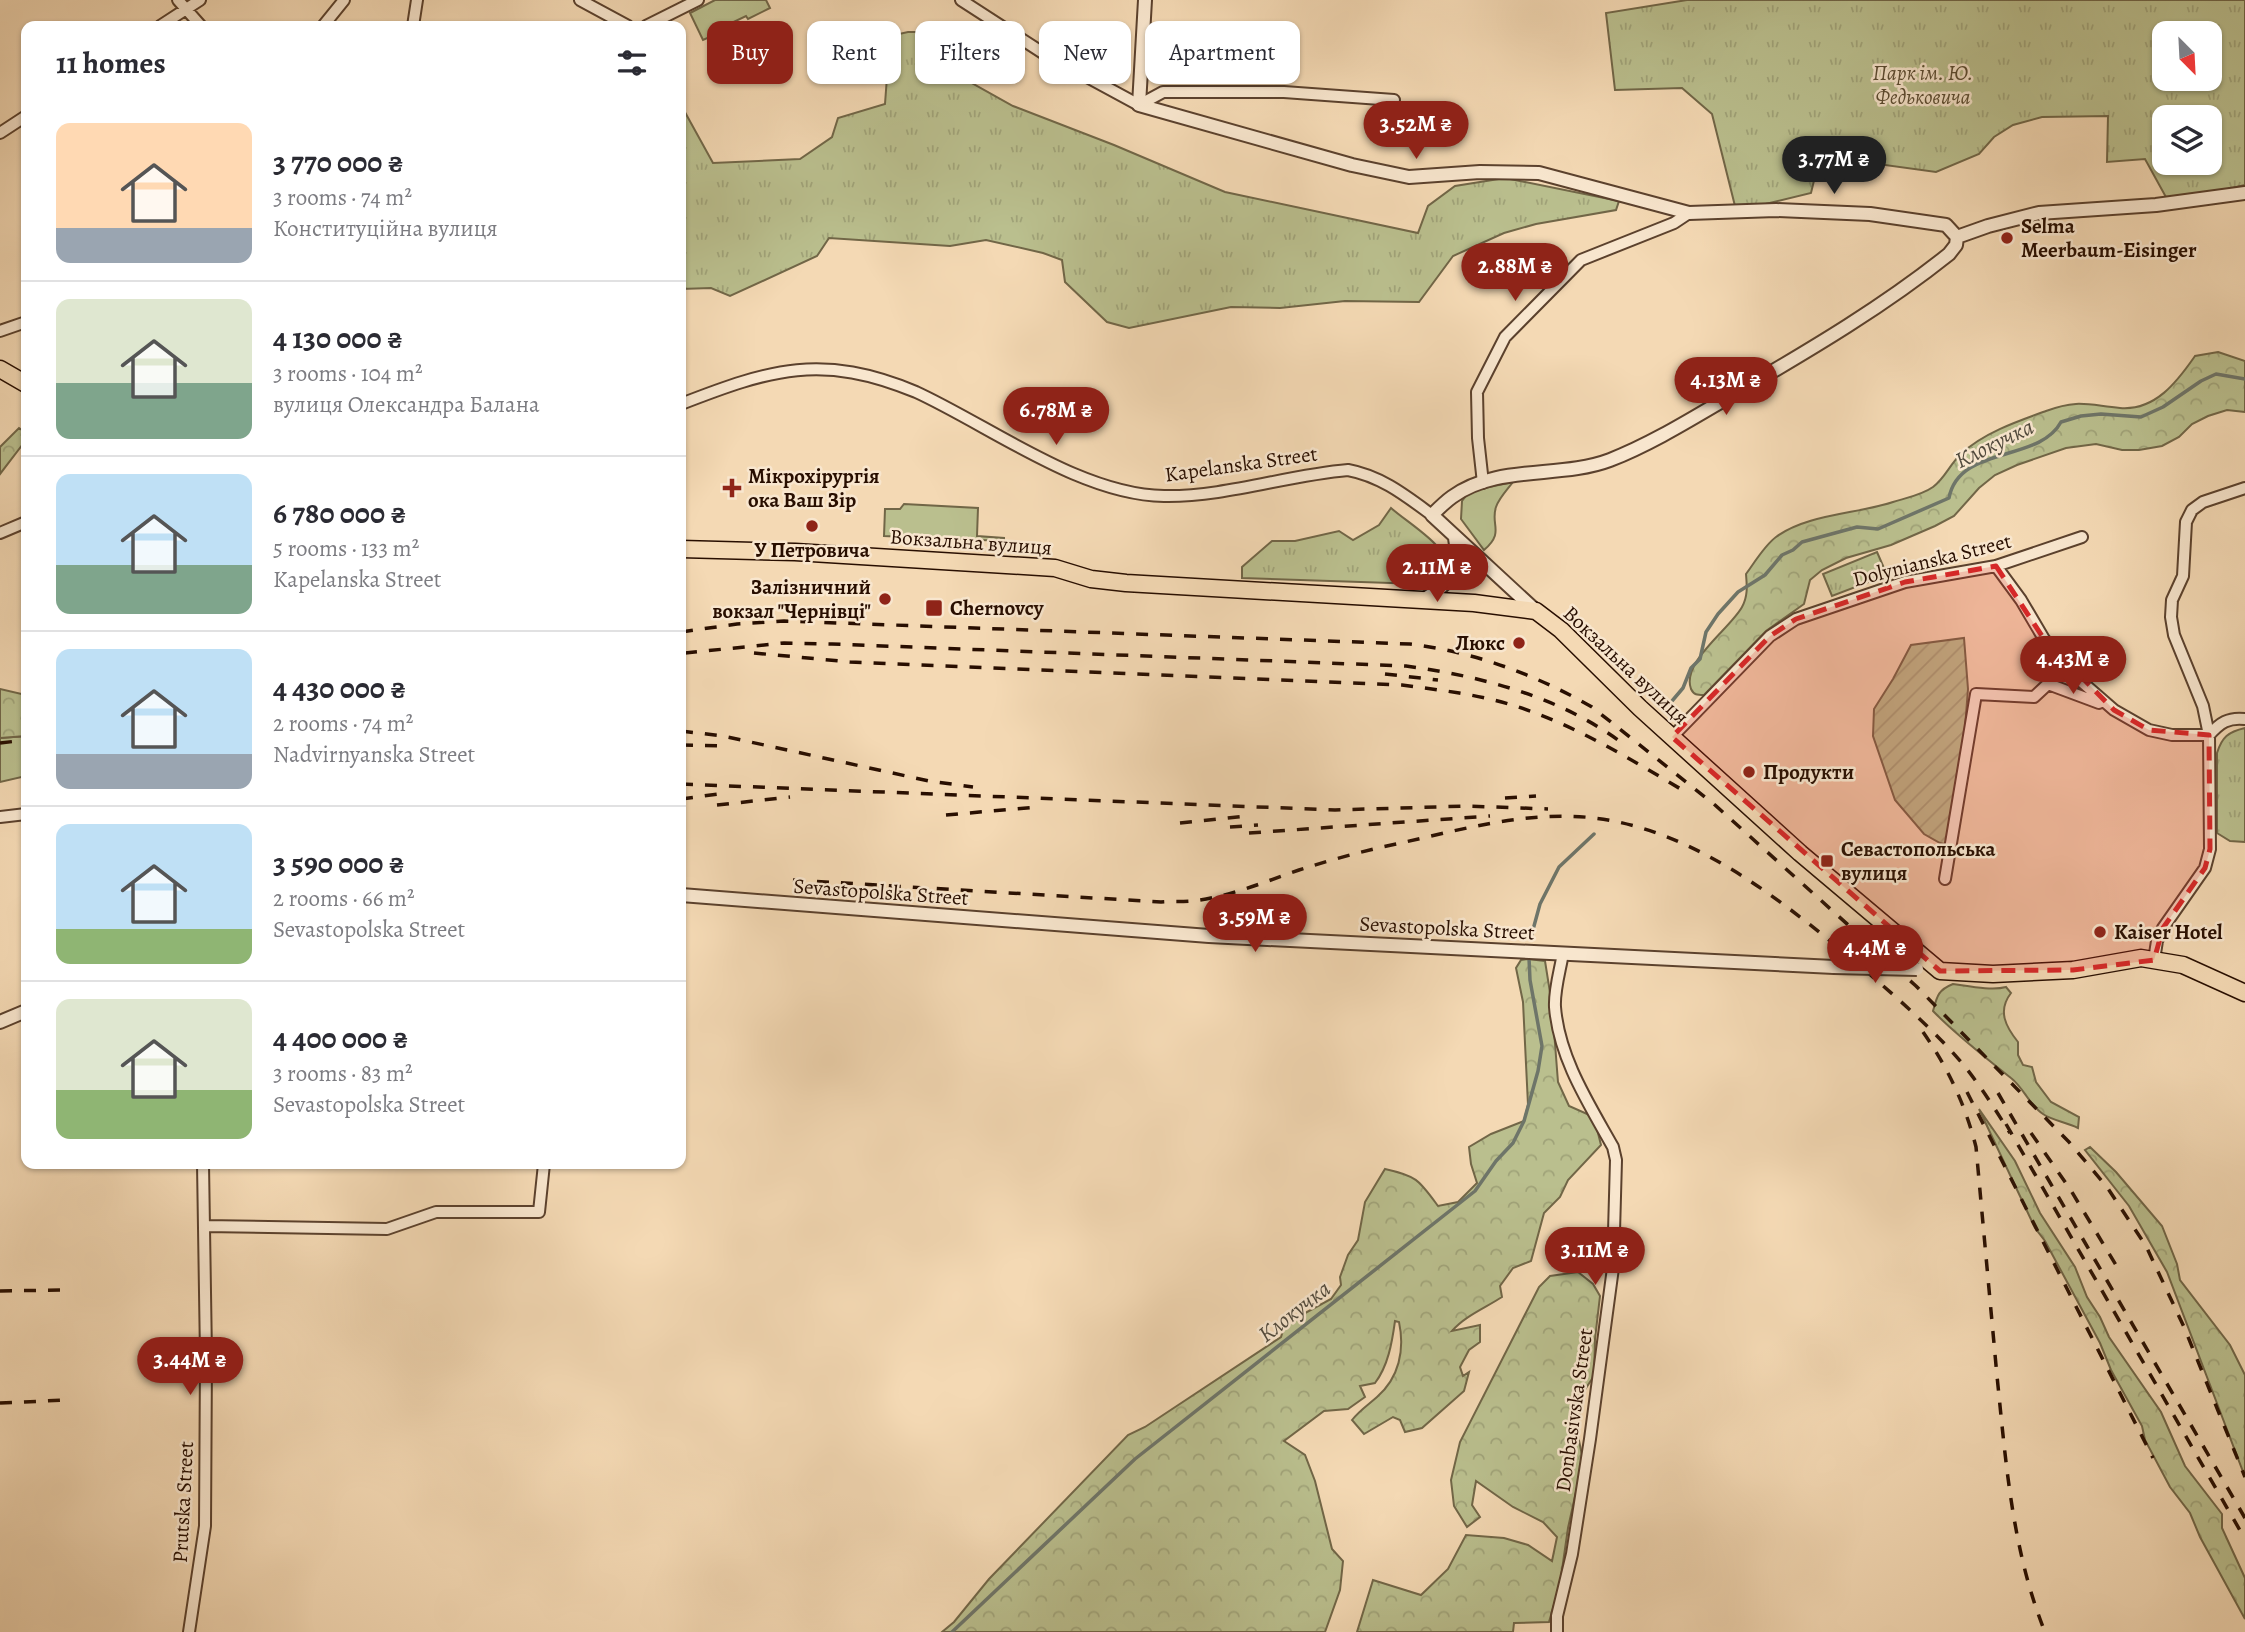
<!DOCTYPE html>
<meta charset="utf-8">
<style>
body{margin:0;font-family:Alegreya,serif;background:#f2f2f3;color:#2b2b33;height:100vh;display:flex;flex-direction:column;font-size:26px;white-space:nowrap}
*{box-sizing:border-box;margin:0}
p{font-size:23px;color:#7c7c81}
.icon{flex:none;width:38px;height:38px;fill:none;stroke:currentColor;stroke-width:2;stroke-linecap:round;stroke-linejoin:round}
.map{position:relative;flex:1;overflow:hidden}
.panel{position:absolute;left:21px;top:21px;width:665px;height:1148px;display:flex;flex-direction:column;background:#fff;border-radius:14px;box-shadow:0 2px 5px #0004}
.panel>*{flex:none}
.banner{position:absolute;left:707px;top:21px;width:665px;height:63px;display:flex;gap:14px}
.needle{width:46px;rotate:156deg}
.controls{position:absolute;left:2152px;top:21px;display:grid;gap:14px}
.controls a{display:grid;place-items:center;width:70px;height:70px;border-radius:14px;background:#fff;box-shadow:0 2px 5px #0004;font-size:35px}
.price{position:absolute;translate:-50% -60px;padding:0 16px;border-radius:24px;background:#8f2418;color:#fff;font-size:23px;line-height:46px;filter:drop-shadow(0 2px 4px #0008)}
.price::after{content:'';position:absolute;left:50%;top:42px;width:21px;height:16px;margin-left:-10px;background:inherit;clip-path:polygon(0 0,100% 0,50% 100%)}
.price.active{background:#222;color:#fff}
ul{padding:0;list-style:none}
li{display:flex;align-items:center;gap:21px;height:175px;padding:0 35px}
li+li{border-top:2px solid #e1e1e2}
li span{display:grid;place-items:center;flex:none;width:196px;height:140px;border-radius:14px;color:#555}
li>.icon{margin-inline-start:auto}
span .icon{width:84px;height:84px;fill:#fffc;stroke-width:1}
li b{font-size:30px}
h2{display:flex;justify-content:space-between;align-items:center;height:84px;padding:0 35px;font-size:30px}
.chip{padding:0 24px;border-radius:14px;background:#fff;box-shadow:0 2px 5px #0004;font-size:24px;line-height:63px}
.chip.active{background:#8f2418;color:#fff}
.map>svg:first-child{display:block}
</style>
<div class="map">
<svg width="2245" height="1632" viewBox="0 0 2245 1632">
<defs>
<pattern id="forest-crowns" width="20" height="18" patternUnits="userSpaceOnUse" patternTransform="scale(1.75)"><rect width="20" height="18" fill="#babf8e"/><path d="M2 6a3 3 0 1 1 6 0M12 15a3 3 0 1 1 6 0" fill="none" stroke="#a0a379"/></pattern>
<pattern id="park-tufts" width="24" height="20" patternUnits="userSpaceOnUse" patternTransform="scale(1.75)"><rect width="24" height="20" fill="#babf8e"/><path d="M3 7l-1-3M5 7V3M7 7l1-3M15 17l-1-3M17 17v-4M19 17l1-3" fill="none" stroke="#a0a379"/></pattern>
<pattern id="garden-furrows" width="10" height="10" patternUnits="userSpaceOnUse" patternTransform="scale(1.75)"><rect width="10" height="10" fill="#babf8e"/><path d="M-1 1l2-2M0 10L10 0M9 11l2-2" fill="none" stroke="#a0a379"/></pattern>
</defs>
<rect width="100%" height="100%" fill="#f4d9b4"/>
<filter id="stains"><feTurbulence type="fractalNoise" baseFrequency=".00286" numOctaves="4"/><feColorMatrix values="0 0 0 0 .2 0 0 0 0 .09 0 0 0 0 .02 0 0 0 .5 -.17"/></filter>
<radialGradient id="worn" r=".72"><stop offset=".6" stop-color="#630" stop-opacity="0"/><stop offset="1" stop-color="#630" stop-opacity=".3"/></radialGradient>
<!-- grass -->
<path fill="#babf8e" stroke="#716647" stroke-width="2" d="M 715,0 L 766,0 L 770,8 L 748,19 L 746,16 L 727,25 L 728,29 L 703,40 L 690,13 Z
M 1513,482 C 1507,490 1499,498 1496,507 C 1490,525 1505,532 1484,550 L 1461,519 L 1462,501 L 1470,491 Z
M 904,504 L 978,508 L 977,536 L 1004,538 L 1004,541 L 884,536 L 885,509 L 900,509 Z
M 26,736 L 26,776 L 0,782 L 0,738 Z"/>
<!-- forest -->
<path fill="url(#forest-crowns)" stroke="#716647" stroke-width="2" d="M 2218,352 L 2245,361 L 2245,412 L 2227,410 L 2208,416 L 2192,424 L 2179,437 L 2162,446 L 2139,450 L 2122,450 L 2096,444 L 2066,448 L 2017,465 L 1995,475 L 1979,488 L 1954,516 L 1935,526 L 1891,545 L 1846,558 L 1822,570 L 1810,580 L 1804,604 L 1766,631 L 1704,695 C 1697,695 1694,695 1691,689 C 1681,662 1730,629 1742,607 C 1748,596 1747,586 1746,574 C 1755,562 1764,546 1776,537 C 1807,514 1857,514 1893,502 C 1906,498 1922,495 1933,487 C 1945,478 1950,464 1961,454 C 1983,433 2018,421 2046,411 C 2078,399 2088,405 2120,408 C 2155,411 2177,382 2195,356 Z
M 19,428 L 26,433 L 26,440 L 0,474 L 0,447 Z
M 0,689 L 26,695 L 26,736 L 0,738 Z
M 1528,959 L 1545,961 L 1552,1005 L 1558,1082 L 1569,1106 L 1594,1117 L 1601,1145 L 1568,1180 L 1560,1197 L 1544,1213 L 1531,1261 L 1513,1268 L 1500,1286 L 1502,1297 C 1485,1308 1465,1316 1452,1331 L 1480,1325 L 1480,1342 L 1469,1350 L 1460,1367 L 1463,1376 L 1469,1372 L 1464,1391 L 1422,1428 L 1405,1432 L 1400,1420 L 1393,1417 L 1364,1434 L 1352,1420 C 1360,1410 1368,1405 1377,1397 C 1399,1378 1405,1350 1399,1322 L 1395,1321 C 1392,1343 1388,1366 1375,1383 L 1360,1386 L 1365,1397 L 1348,1409 L 1324,1411 L 1284,1441 L 1305,1455 L 1315,1481 L 1332,1549 L 1343,1561 L 1340,1590 L 1325,1632 L 942,1632 L 954,1622 L 989,1579 L 1128,1435 L 1145,1427 L 1281,1337 L 1285,1324 L 1331,1299 L 1341,1285 L 1340,1277 L 1348,1255 L 1358,1240 L 1365,1202 L 1385,1169 C 1417,1176 1419,1180 1438,1206 L 1458,1202 L 1477,1183 L 1471,1164 L 1469,1147 L 1491,1134 L 1524,1121 L 1528,1105 L 1523,1002 L 1516,968 L 1521,960 Z
M 1953,984 C 1968,986 1992,991 2006,987 L 2011,993 C 1997,1011 2006,1027 2018,1042 L 2018,1055 L 2023,1065 L 2032,1067 L 2036,1082 L 2051,1102 L 2079,1117 L 2078,1128 C 2067,1122 2053,1121 2043,1114 C 2029,1105 2024,1088 2011,1078 C 1985,1057 1956,1035 1933,1011 C 1937,996 1938,990 1953,984 Z
M 1979,1109 L 2015,1161 L 2040,1213 L 2075,1267 L 2087,1297 L 2100,1317 L 2109,1337 L 2161,1412 L 2185,1466 L 2222,1514 L 2222,1528 L 2245,1578 L 2245,1619 L 2200,1537 L 2190,1513 L 2170,1487 L 2145,1440 L 2142,1426 L 2111,1370 L 2100,1343 L 2045,1241 L 2035,1228 Z
M 2090,1147 L 2116,1172 L 2162,1226 L 2177,1264 L 2180,1280 L 2230,1345 L 2245,1375 L 2245,1477 L 2167,1272 L 2129,1206 L 2085,1150 Z
M 1578,1272 L 1593,1284 L 1600,1296 L 1595,1339 L 1594,1376 L 1584,1391 L 1577,1431 L 1583,1460 L 1568,1528 L 1560,1584 L 1549,1622 L 1514,1623 L 1513,1632 L 1357,1632 L 1373,1580 L 1421,1595 L 1448,1569 L 1466,1535 L 1504,1538 L 1528,1545 L 1552,1561 L 1557,1537 L 1543,1522 L 1513,1507 L 1476,1481 L 1472,1505 L 1480,1517 L 1467,1527 L 1454,1506 L 1451,1480 L 1460,1442 L 1539,1287 L 1550,1276 Z"/>
<!-- park -->
<path fill="url(#park-tufts)" stroke="#716647" stroke-width="2" fill-rule="evenodd" d="M 1687,0 L 2245,0 L 2245,185 L 2197,196 L 2167,199 L 2145,159 L 2107,162 L 2108,116 L 2042,117 L 2013,125 L 1994,137 L 1979,154 L 1936,172 L 1820,156 L 1811,193 L 1757,206 L 1735,206 L 1712,114 L 1682,88 L 1615,90 L 1606,13 ZM 2165,33 L 2210,33 L 2210,79 L 2165,79 ZM 2165,117 L 2210,117 L 2210,163 L 2165,163 Z
M 908,32 L 928,32 L 927,81 L 947,82 L 959,76 L 1013,106 L 1114,145 L 1225,192 L 1418,233 L 1428,206 L 1455,186 L 1505,178 L 1619,201 L 1616,210 L 1536,224 L 1504,233 L 1453,256 L 1419,302 L 1345,301 L 1280,308 L 1231,307 L 1129,328 L 1107,322 L 1065,282 L 1062,260 L 1043,253 L 986,240 L 950,246 L 829,238 L 817,256 L 730,296 L 711,288 L 681,289 L 681,105 L 713,163 L 800,159 L 832,137 L 838,118 L 885,104 L 890,36 Z
M 1391,508 C 1402,518 1433,538 1439,549 C 1442,556 1441,565 1441,572 L 1434,580 L 1421,584 L 1242,578 L 1242,567 L 1272,541 L 1295,541 L 1339,531 L 1353,540 L 1379,525 Z
M 1877,552 L 1887,575 L 1832,596 L 1823,574 Z
M 2245,728 L 2245,842 L 2230,841 L 2217,833 L 2217,753 C 2222,737 2228,732 2245,728 Z"/>
<!-- garden -->
<path fill="url(#garden-furrows)" stroke="#716647" stroke-width="2" d="M 1964,638 L 1968,689 L 1964,740 L 1949,845 L 1940,843 L 1924,834 L 1895,800 L 1873,736 L 1874,709 L 1893,679 L 1911,645 Z"/>
<g fill="none" stroke-linecap="round" stroke-linejoin="round">
<!-- stream -->
<path stroke="#6e7569" stroke-width="3.5" d="M 1672,701 L 1683,688 L 1691,668 L 1700,659 L 1706,632 L 1718,614 L 1738,592 L 1765,575 L 1782,555 L 1793,550 L 1802,542 L 1857,527 L 1878,529 L 1949,498 C 1959,445 2039,463 2061,422 L 2081,416 L 2101,414 L 2141,417 L 2163,407 L 2201,381 L 2216,374 L 2245,379
M 1531,937 L 1540,904 L 1559,867 L 1594,834
M 952,1632 L 1135,1459 L 1475,1191 L 1496,1161 L 1513,1143 L 1524,1121 L 1538,1071 L 1542,1046 L 1530,980 L 1529,958"/>
<!-- minor casing -->
<g stroke="#5b412d" stroke-width="14">
<path id="minor" d="M 178,0 L 201,26
M 580,0 L 628,26
M 961,0 L 1043,53 L 1139,105 L 1163,92 L 1284,92 L 1394,100
M 160,26 L 200,0
M 323,26 L 344,0
M 413,26 L 417,0
M 646,26 L 698,0
M 0,133 L 26,116
M 0,331 L 26,322
M 681,404 C 771,369 822,353 916,392 C 990,426 1081,495 1164,496 C 1226,497 1287,475 1348,470 C 1381,476 1406,496 1432,515
M 1483,483 L 1478,438 L 1477,392 L 1505,337 L 1581,260 L 1674,223 L 1689,213
M 0,533 L 26,522
M 1996,566 L 2021,600 L 2044,639 L 2075,676 L 2114,710 L 2149,730 L 2172,735 L 2209,735 L 2203,706 L 2174,635 L 2171,617 L 2172,600 L 2183,576 L 2186,522 L 2192,510 L 2203,502 L 2245,488
M 1672,737 L 1770,636 L 1796,619 L 1905,582 L 1996,566 L 2082,537
M 0,817 L 26,814
M 1945,879 L 1976,694 L 2034,697 L 2048,684 L 2099,703
M 2154,960 L 2157,941 L 2163,928 L 2205,868 L 2210,849 L 2209,735 C 2220,723 2228,717 2245,719
M 204,1226 L 387,1229 L 436,1212 L 539,1212 L 544,1164
M 189,1632 L 205,1526 L 206,1356 L 203,1164
M 1557,1632 L 1557,1616 L 1572,1554 L 1590,1439 L 1613,1268 L 1616,1160 L 1613,1147 C 1589,1104 1559,1058 1555,1007 C 1554,990 1560,971 1563,953"/>
</g>
<!-- tertiary casing -->
<g stroke="#5b412d" stroke-width="16">
<path id="tertiary" d="M 1145,0 L 1139,105 L 1352,165 L 1409,177 L 1480,172 L 1539,173 L 1689,213 L 1776,210 L 1870,214 L 1946,225 L 1957,237
M 1957,237 L 1988,226 L 2039,213 L 2156,205 L 2245,193
M 1423,600 C 1450,584 1461,571 1455,538
M 1536,611 L 1432,515 C 1438,509 1445,502 1452,497 C 1497,464 1560,479 1610,460 C 1656,442 1699,414 1741,390 C 1813,348 1884,306 1949,254 L 1956,245 L 1957,237
M 681,895 L 1209,936 L 1834,967
M 0,1022 L 26,1011"/>
</g>
<!-- primary casing -->
<g stroke="#280e00" stroke-width="19">
<path id="primary" d="M 0,369 L 26,384
M 681,549 L 795,552 L 1055,568 L 1091,579 L 1126,583 L 1474,603 L 1536,611 L 1561,630 L 1640,708 L 1800,853 L 1940,971 L 1993,974 L 2073,970 L 2141,958 L 2183,965 L 2245,993"/>
</g>
<!-- minor -->
<use href="#minor" stroke="#f8e6ce" stroke-width="10"/>
<!-- tertiary -->
<use href="#tertiary" stroke="#f8e6ce" stroke-width="12"/>
<!-- primary -->
<use href="#primary" stroke="#f4d9b4" stroke-width="16"/>
<!-- rail -->
<path stroke="#280e00" stroke-width="3.5" stroke-dasharray="12 12" stroke-linecap="butt" d="M 681,632 L 737,624 L 784,621 L 1410,644 C 1475,652 1536,675 1592,707 L 1715,805 L 1916,986 L 2069,1142 L 2107,1187 L 2146,1246 L 2184,1327 L 2245,1477
M 685,653 L 784,643 L 832,644 L 1406,666 C 1480,676 1557,696 1618,740
M 754,653 L 850,662 L 1402,685 C 1439,690 1476,694 1512,705 C 1576,725 1632,760 1689,794
M 1385,674 L 1438,680
M 681,731 L 723,736 L 929,781 L 973,787
M 0,743 L 26,740
M 681,745 L 726,746
M 681,784 L 1335,810 L 1467,806 L 1548,809
M 1505,798 L 1536,796
M 681,799 L 726,793
M 717,805 L 790,797
M 946,815 L 1037,807
M 1180,823 L 1246,816
M 1230,827 L 1258,825
M 1249,833 L 1490,816
M 793,880 L 1161,902 C 1171,901 1182,902 1192,901 C 1229,897 1264,882 1299,870 C 1330,860 1363,851 1396,844 C 1460,830 1528,810 1594,818 C 1695,830 1783,901 1859,965 C 1895,996 1931,1027 1962,1063 C 1980,1085 1995,1109 2010,1133
M 1923,1032 C 1948,1068 1965,1104 1976,1147 C 1983,1224 1990,1300 1997,1376 C 2006,1463 2012,1550 2045,1632
M 1967,1092 L 2153,1458
M 1998,1093 L 2245,1518
M 2006,1124 L 2245,1539
M 2031,1133 L 2070,1189 L 2116,1265
M 0,1291 L 62,1290
M 0,1403 L 67,1400"/>
<!-- tertiary-bridge casing -->
<g stroke="#5b412d" stroke-width="16" stroke-linecap="butt">
<path id="tertiary-bridge" d="M 1834,967 L 1917,969"/>
</g>
<!-- tertiary-bridge -->
<use href="#tertiary-bridge" stroke="#f8e6ce" stroke-width="12"/>
</g>
<!-- marked area -->
<path fill="#d62828" fill-opacity="0.2" stroke="#d62828" stroke-width="5" stroke-dasharray="14 9" stroke-linejoin="round" d="M 1996,566 L 2044,639 L 2114,710 L 2149,730 L 2209,735 L 2210,849 L 2205,868 L 2163,928 L 2154,960 L 2073,970 L 1940,971 L 1672,737 L 1770,636 L 1796,619 L 1905,582 Z"/>
<!-- markers -->
<g fill="#8f2418" stroke="#f8e6ce" stroke-width="2.5">
<circle cx="2007" cy="238" r="7"/>
<path d="M728.5 477.5h7v7h7v7h-7v7h-7v-7h-7v-7h7z"/>
<circle cx="812" cy="526" r="7"/>
<circle cx="885" cy="599" r="7"/>
<rect x="925" y="599" width="18" height="18" rx="3.5"/>
<circle cx="1519" cy="643" r="7"/>
<circle cx="1749" cy="772" r="7"/>
<rect x="1820" y="854" width="14" height="14" rx="3.5"/>
<circle cx="2100" cy="932" r="7"/>
</g>
<g text-anchor="middle" stroke-width="5" stroke-linejoin="round" paint-order="stroke">
<!-- park labels -->
<g font-size="21" font-style="italic" fill="#5b4c32" stroke="#f8e6ce">
<text x="1923" y="80">Парк ім. Ю.<tspan x="1923" dy="24">Федьковича</tspan></text>
</g>
<!-- poi labels -->
<g font-size="21" font-weight="bold" fill="#280e00" stroke="#f8e6ce" text-anchor="start">
<text x="2021" y="233">Selma<tspan x="2021" dy="24">Meerbaum-Eisinger</tspan></text>
<text x="748" y="483">Мікрохірургія<tspan x="748" dy="24">ока Ваш Зір</tspan></text>
<text x="812" y="557" text-anchor="middle">У Петровича</text>
<text x="871" y="594" text-anchor="end">Залізничний<tspan x="871" dy="24">вокзал "Чернівці"</tspan></text>
<text x="950" y="615">Chernovcy</text>
<text x="1505" y="650" text-anchor="end">Люкс</text>
<text x="1763" y="779">Продукти</text>
<text x="1841" y="856">Севастопольська<tspan x="1841" dy="24">вулиця</tspan></text>
<text x="2114" y="939">Kaiser Hotel</text>
</g>
<!-- street labels -->
<g font-size="21" fill="#280e00" stroke="#f8e6ce">
<text transform="translate(1241 464) rotate(-8)" y="7">Kapelanska Street</text>
<text transform="translate(971 542) rotate(4)" y="7">Вокзальна вулиця</text>
<text transform="translate(1932 560) rotate(-14)" y="7">Dolynianska Street</text>
<text transform="translate(1626 665) rotate(43)" y="7">Вокзальна вулиця</text>
<text transform="translate(881 892) rotate(4)" y="7">Sevastopolska Street</text>
<text transform="translate(1447 928) rotate(3)" y="7">Sevastopolska Street</text>
<text transform="translate(1574 1410) rotate(-82)" y="7">Donbasivska Street</text>
<text transform="translate(183 1502) rotate(-87)" y="7">Prutska Street</text>
</g>
<!-- water labels -->
<g font-size="23" font-style="italic" fill="#514a3d" stroke="#f8e6ce">
<text transform="translate(1994 443) rotate(-26)" y="8">Клокучка</text>
<text transform="translate(1294 1311) rotate(-38)" y="8">Клокучка</text>
</g>
</g>
<rect width="100%" height="100%" filter="url(#stains)"/>
<rect width="100%" height="100%" fill="url(#worn)"/>
</svg>
<div class="controls">
<a><svg class="needle" viewBox="-14 -14 28 28"><path d="M0-13l5 13h-10z" fill="#e53935"/><path d="M0 13l5-13h-10z" fill="#7c7c81"/></svg></a>
<a><svg class="icon" aria-label="layers" viewBox="0 0 24 24"><path d="M12 4l9 5-9 5-9-5zM3 14l9 5 9-5"/></svg></a>
</div>
<b class="price" style="left:1416px;top:161px">3.52M ₴</b>
<b class="price active" style="left:1834px;top:196px">3.77M ₴</b>
<b class="price" style="left:1515px;top:303px">2.88M ₴</b>
<b class="price" style="left:1726px;top:417px">4.13M ₴</b>
<b class="price" style="left:1056px;top:447px">6.78M ₴</b>
<b class="price" style="left:1437px;top:604px">2.11M ₴</b>
<b class="price" style="left:2073px;top:696px">4.43M ₴</b>
<b class="price" style="left:1255px;top:954px">3.59M ₴</b>
<b class="price" style="left:1875px;top:985px">4.4M ₴</b>
<b class="price" style="left:1595px;top:1287px">3.11M ₴</b>
<b class="price" style="left:190px;top:1397px">3.44M ₴</b>
<div class="banner">
<a class="chip active">Buy</a>
<a class="chip">Rent</a>
<a class="chip">Filters</a>
<a class="chip">New</a>
<a class="chip">Apartment</a>
</div>
<section class="panel">
<h2>11 homes<svg class="icon" aria-label="filters" viewBox="0 0 24 24"><path d="M4 7h16M4 17h16"/><circle cx="9" cy="7" r="2"/><circle cx="15" cy="17" r="2"/></svg></h2>
<ul>
<li><span style="background:linear-gradient(#ffd9b3 75%,#9aa5b1 0)"><svg class="icon" aria-label="home" viewBox="0 0 24 24"><path d="M3 11l9-7 9 7M6 9v11h12V9"/></svg></span><div><b>3 770 000 ₴</b><p>3 rooms · 74 m²</p><p>Конституційна вулиця</p></div></li>
<li><span style="background:linear-gradient(#dfe7d0 60%,#7fa58c 0)"><svg class="icon" aria-label="home" viewBox="0 0 24 24"><path d="M3 11l9-7 9 7M6 9v11h12V9"/></svg></span><div><b>4 130 000 ₴</b><p>3 rooms · 104 m²</p><p>вулиця Олександра Балана</p></div></li>
<li><span style="background:linear-gradient(#bfe0f5 65%,#7fa58c 0)"><svg class="icon" aria-label="home" viewBox="0 0 24 24"><path d="M3 11l9-7 9 7M6 9v11h12V9"/></svg></span><div><b>6 780 000 ₴</b><p>5 rooms · 133 m²</p><p>Kapelanska Street</p></div></li>
<li><span style="background:linear-gradient(#bfe0f5 75%,#9aa5b1 0)"><svg class="icon" aria-label="home" viewBox="0 0 24 24"><path d="M3 11l9-7 9 7M6 9v11h12V9"/></svg></span><div><b>4 430 000 ₴</b><p>2 rooms · 74 m²</p><p>Nadvirnyanska Street</p></div></li>
<li><span style="background:linear-gradient(#bfe0f5 75%,#8fb573 0)"><svg class="icon" aria-label="home" viewBox="0 0 24 24"><path d="M3 11l9-7 9 7M6 9v11h12V9"/></svg></span><div><b>3 590 000 ₴</b><p>2 rooms · 66 m²</p><p>Sevastopolska Street</p></div></li>
<li><span style="background:linear-gradient(#dfe7d0 65%,#8fb573 0)"><svg class="icon" aria-label="home" viewBox="0 0 24 24"><path d="M3 11l9-7 9 7M6 9v11h12V9"/></svg></span><div><b>4 400 000 ₴</b><p>3 rooms · 83 m²</p><p>Sevastopolska Street</p></div></li>
</ul>
</section>
</div>
